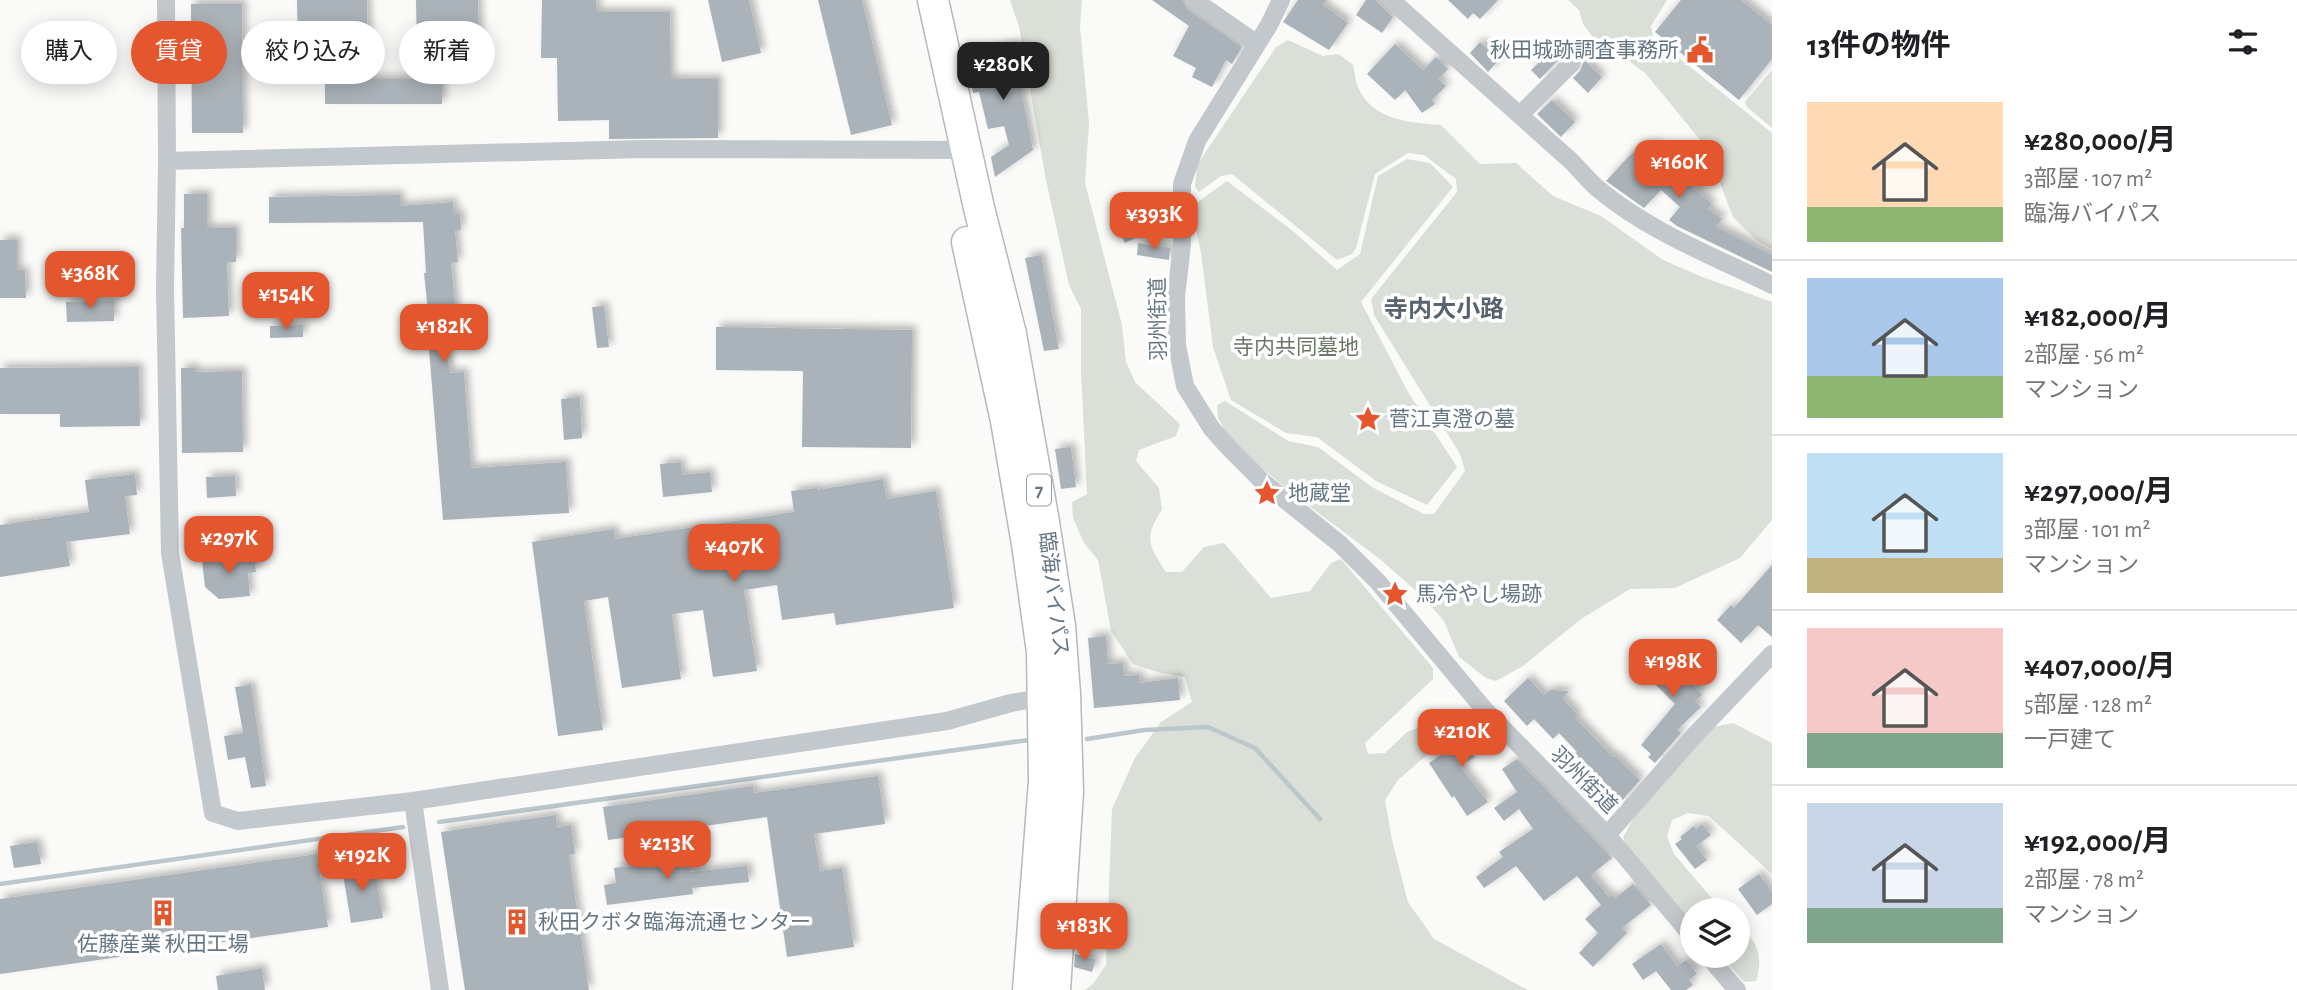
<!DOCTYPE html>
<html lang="ja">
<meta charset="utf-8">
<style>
body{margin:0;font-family:"Alegreya Sans","Noto Sans JP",sans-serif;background:#f6f6f6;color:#202124;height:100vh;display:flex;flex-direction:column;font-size:26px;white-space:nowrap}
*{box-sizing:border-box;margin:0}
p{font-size:23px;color:#757577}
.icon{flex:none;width:38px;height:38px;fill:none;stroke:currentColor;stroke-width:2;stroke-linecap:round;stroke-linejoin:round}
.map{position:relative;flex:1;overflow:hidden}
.details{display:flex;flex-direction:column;background:#fff;width:525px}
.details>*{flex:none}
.guide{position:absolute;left:21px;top:21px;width:665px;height:63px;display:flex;gap:14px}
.controls{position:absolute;left:1680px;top:898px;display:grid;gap:14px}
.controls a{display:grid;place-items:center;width:70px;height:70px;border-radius:50%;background:#fff;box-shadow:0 4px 18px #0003;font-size:35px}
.price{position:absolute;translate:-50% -60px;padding:0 16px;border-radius:14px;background:#e4572e;color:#fff;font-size:23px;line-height:46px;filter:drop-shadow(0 2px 4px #0008)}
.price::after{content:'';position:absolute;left:50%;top:42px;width:21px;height:16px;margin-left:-10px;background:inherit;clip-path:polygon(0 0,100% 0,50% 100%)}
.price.selected{background:#222;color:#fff}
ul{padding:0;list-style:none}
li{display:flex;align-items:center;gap:21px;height:175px;padding:0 35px}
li+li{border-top:2px solid #e0e0e0}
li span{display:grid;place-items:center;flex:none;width:196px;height:140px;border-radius:0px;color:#555}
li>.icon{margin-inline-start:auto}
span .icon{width:84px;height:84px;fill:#fffc;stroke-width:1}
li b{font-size:30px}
h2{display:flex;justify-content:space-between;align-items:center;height:84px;padding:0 35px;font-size:30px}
.pill{padding:0 24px;border-radius:32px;background:#fff;box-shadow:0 4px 18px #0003;font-size:24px;line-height:63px}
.pill.selected{background:#e4572e;color:#fff}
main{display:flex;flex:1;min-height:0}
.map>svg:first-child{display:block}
</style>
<main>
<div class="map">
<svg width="1772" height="990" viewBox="0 0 1772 990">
<defs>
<filter id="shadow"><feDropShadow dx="4.5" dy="-4.5" stdDeviation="3.5" flood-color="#0004"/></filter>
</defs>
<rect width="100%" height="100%" fill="#fafaf8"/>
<!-- green -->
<path fill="#dadfd7" d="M 1010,0 L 1082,0 L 1080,27 L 1089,123 L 1085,183 L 1122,325 L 1126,362 L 1135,382 L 1180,424 L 1176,436 L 1139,450 L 1136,461 L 1159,488 L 1162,510 C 1143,538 1149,546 1166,572 L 1182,572 L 1204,547 L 1224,543 L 1271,598 L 1310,591 L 1331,563 L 1341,559 L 1433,668 L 1433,679 L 1365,743 L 1368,754 L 1385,753 L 1407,732 L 1435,722 L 1443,731 L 1437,746 L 1398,780 L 1385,800 L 1392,840 L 1408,902 L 1434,939 L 1528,990 L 1085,990 L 1093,984 L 1106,965 L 1112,809 L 1135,758 L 1161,722 L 1192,702 L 1185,677 L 1157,672 L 1133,664 L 1111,631 L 1098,560 L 1084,543 L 1073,518 L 1072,502 L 1087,494 L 1081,371 L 1081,309 L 1069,285 L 1046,180 L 1019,27 Z
M 1568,0 L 1667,0 L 1651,26 L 1653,37 L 1772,133 L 1772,249 L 1756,240 L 1733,217 L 1706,147 L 1646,74 L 1624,57 L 1595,40 L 1583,24 L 1579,10 Z
M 1288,40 L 1323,56 L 1339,54 L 1353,65 C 1355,72 1355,81 1358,87 C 1371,120 1411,123 1441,125 L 1480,164 L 1516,163 L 1553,196 L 1601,216 L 1663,260 L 1700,276 L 1772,302 L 1772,520 L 1740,558 L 1675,588 L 1630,589 L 1581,619 L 1523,666 L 1496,681 L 1486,678 L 1459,657 L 1444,621 L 1423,597 L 1381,560 L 1293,494 L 1231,442 L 1218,418 L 1217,405 L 1225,401 L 1288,441 L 1318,447 L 1372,487 L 1424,514 L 1434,514 L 1465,471 L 1460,454 L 1374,315 L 1371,299 L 1457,192 L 1456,179 L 1424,155 L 1408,153 L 1375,174 L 1356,248 L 1352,254 L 1337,260 L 1232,174 L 1221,176 L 1199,192 L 1195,187 L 1197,165 L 1276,47 Z
M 1772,70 L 1772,128 L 1747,107 L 1745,102 Z
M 1407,159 L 1430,163 L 1453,187 L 1361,302 L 1408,392 L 1457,467 L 1427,505 L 1376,481 L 1317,437 L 1286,433 L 1231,400 L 1213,347 L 1201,253 L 1191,207 L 1227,181 L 1294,232 L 1337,270 L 1360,254 L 1378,176 Z
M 1733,723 L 1772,743 L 1772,874 L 1709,816 L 1688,813 L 1672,820 L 1667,836 L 1674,854 L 1722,910 L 1692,910 L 1692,924 L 1628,852 L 1623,837 L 1637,812 L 1709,728 Z
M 1738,924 C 1757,940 1764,957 1756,981 L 1744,982 L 1720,956 L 1738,956 Z"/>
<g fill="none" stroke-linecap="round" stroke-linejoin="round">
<!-- stream -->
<path stroke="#bbc7cb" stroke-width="4.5" d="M 1087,739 L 1144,730 L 1208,727 L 1255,748 L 1320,819
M 439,822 L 1028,740
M 0,884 L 403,827"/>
</g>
<!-- building -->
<path fill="#aab3b9" filter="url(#shadow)" d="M 297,0 L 367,0 L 368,79 L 442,79 L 442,104 L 325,104 L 325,79 L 337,79 L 337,45 L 298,45 Z
M 416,0 L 478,0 L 479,46 L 417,47 Z
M 542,0 L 596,0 L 597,12 L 670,12 L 671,79 L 718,79 L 718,138 L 609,139 L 609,120 L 558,121 L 557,58 L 541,58 Z
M 708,0 L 749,0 L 761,53 L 722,62 Z
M 818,0 L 862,0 L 892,125 L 851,135 Z
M 1152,0 L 1183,0 L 1187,9 L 1242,47 L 1232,64 L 1226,60 L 1212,87 L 1192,77 L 1196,68 L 1173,56 L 1189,26 Z
M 1298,0 L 1326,0 L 1323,5 L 1348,23 L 1329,50 L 1283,22 Z
M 1366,0 L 1375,0 L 1393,17 L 1382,33 L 1356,15 Z
M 1448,0 L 1498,0 L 1480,19 L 1473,13 L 1468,19 Z
M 1681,0 L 1741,0 L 1772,25 L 1772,59 L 1739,100 L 1655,32 Z
M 191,4 L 242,4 L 243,133 L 192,133 Z
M 1480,42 L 1499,60 L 1488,72 L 1470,53 Z
M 1016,44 L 1024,84 L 1020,84 L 1033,150 L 995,177 L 991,157 L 1009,145 L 1004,126 L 988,129 L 979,92 L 973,93 L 967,63 L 990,59 L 988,50 Z
M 1395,44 L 1423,70 L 1436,57 L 1448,69 L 1438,79 L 1446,86 L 1432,100 L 1435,104 L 1422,113 L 1405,90 L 1395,100 L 1367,74 Z
M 1552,50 L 1560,58 L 1540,79 L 1531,70 Z
M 1584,60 L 1602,77 L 1588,93 L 1573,78 L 1580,71 Z
M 1552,100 L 1575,122 L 1561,137 L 1537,114 Z
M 1654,143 L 1667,162 L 1674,153 L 1693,169 L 1684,180 L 1712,204 L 1708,209 L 1722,219 L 1716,227 L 1772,255 L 1772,272 L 1677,226 L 1669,220 L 1680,207 L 1661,190 L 1644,208 L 1606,181 L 1629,156 L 1645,144 L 1648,148 Z
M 184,194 L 207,194 L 207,228 L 236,228 L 236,262 L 227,262 L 229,316 L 183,318 L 181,228 L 184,228 Z
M 400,195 L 400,206 L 453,202 L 454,214 L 460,214 L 461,230 L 455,231 L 458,262 L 451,263 L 457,325 L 443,326 L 450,373 L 464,372 L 471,468 L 566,462 L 569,513 L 443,520 L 429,349 L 432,349 L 424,273 L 426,273 L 423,222 L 269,223 L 269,197 Z
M 1126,206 L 1141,235 L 1125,243 L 1110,214 Z
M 0,240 L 17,240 L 17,271 L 25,271 L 26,298 L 0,298 Z
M 1138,243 L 1170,248 L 1169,260 L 1137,255 Z
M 1041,255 L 1059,349 L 1044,351 L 1025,258 Z
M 114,301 L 114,321 L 67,322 L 66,302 Z
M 604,306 L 609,347 L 597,348 L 592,307 Z
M 303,325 L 303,337 L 270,338 L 270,326 Z
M 716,327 L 912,330 L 911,448 L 802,447 L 803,371 L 716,370 Z
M 139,367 L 140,426 L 60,427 L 60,414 L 0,414 L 0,368 Z
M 181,368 L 195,368 L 195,372 L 242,371 L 243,452 L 182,453 Z
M 580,397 L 582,438 L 564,440 L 561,399 Z
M 1071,447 L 1076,487 L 1061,489 L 1055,449 Z
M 681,462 L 682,475 L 710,472 L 712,492 L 663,497 L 660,464 Z
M 135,474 L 137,495 L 125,496 L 130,534 L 66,542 L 70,566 L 0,577 L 0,525 L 89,512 L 85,480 Z
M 235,476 L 236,496 L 207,498 L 206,477 Z
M 883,479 L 887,499 L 936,491 L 954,608 L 836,625 L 834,613 L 782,620 L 777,585 L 744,590 L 757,671 L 713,677 L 703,610 L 672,614 L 681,679 L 622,688 L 608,597 L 584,601 L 603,730 L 558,736 L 532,542 L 614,529 L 615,539 L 794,512 L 791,491 L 817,488 L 817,490 Z
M 254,554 L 256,572 L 248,573 L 250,596 L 219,599 L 205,587 L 202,560 Z
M 1772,565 L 1772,637 L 1758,625 L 1741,643 L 1717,620 L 1731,605 L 1734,608 Z
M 1106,636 L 1108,664 L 1123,663 L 1124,676 L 1139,675 L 1140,683 L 1178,678 L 1180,700 L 1094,708 L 1088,638 Z
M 1682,647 L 1703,668 L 1690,681 L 1702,695 L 1695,701 L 1701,707 L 1677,730 L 1681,733 L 1655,763 L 1648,757 L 1651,754 L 1641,745 L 1675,704 L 1653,682 L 1656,680 L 1642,663 L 1653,655 L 1661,666 Z
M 1528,678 L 1544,695 L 1550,690 L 1569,691 L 1562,698 L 1578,715 L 1575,718 L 1613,757 L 1614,755 L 1640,780 L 1620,803 L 1603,787 L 1590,801 L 1580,791 L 1594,776 L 1573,755 L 1577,752 L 1559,733 L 1553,739 L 1534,719 L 1527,726 L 1504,701 Z
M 251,685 L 266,786 L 251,788 L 245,757 L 228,760 L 224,736 L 243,733 L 235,687 Z
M 1483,724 L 1496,737 L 1472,752 L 1475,757 L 1460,766 L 1488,802 L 1467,816 L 1454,796 L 1452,798 L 1429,763 L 1453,747 L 1451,743 Z
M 1517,759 L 1612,858 L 1591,875 L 1609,897 L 1611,895 L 1615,898 L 1633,884 L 1651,905 L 1622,928 L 1627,933 L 1593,967 L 1579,953 L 1598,933 L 1585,919 L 1601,905 L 1577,876 L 1544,901 L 1516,866 L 1484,888 L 1476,877 L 1503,857 L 1499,852 L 1533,829 L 1519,809 L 1504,821 L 1494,808 L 1517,792 L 1502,769 Z
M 878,776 L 885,824 L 814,834 L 820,871 L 842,868 L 854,947 L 787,957 L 767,817 L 608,840 L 603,807 L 753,786 L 754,793 Z
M 556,815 L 557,827 L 571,825 L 575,854 L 569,855 L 589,990 L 465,990 L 441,832 Z
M 1702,824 L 1711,835 L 1696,846 L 1707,860 L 1695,869 L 1675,844 L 1682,839 L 1680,837 L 1694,826 L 1696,829 Z
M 37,842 L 41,864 L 14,868 L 10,846 Z
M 317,854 L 328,927 L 0,974 L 0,899 Z
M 689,859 L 690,872 L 747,866 L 749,882 L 692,888 L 693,894 L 607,905 L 604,885 L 616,883 L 614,868 Z
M 374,863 L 383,918 L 351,923 L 342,868 Z
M 1759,874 L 1772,892 L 1772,904 L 1757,915 L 1738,889 Z
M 1661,944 L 1677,966 L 1686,960 L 1697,974 L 1689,980 L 1693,985 L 1686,990 L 1671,990 L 1656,971 L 1643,980 L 1632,964 Z
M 1075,954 L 1096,959 L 1092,972 L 1074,967 Z
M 262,968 L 265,990 L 218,990 L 216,976 Z"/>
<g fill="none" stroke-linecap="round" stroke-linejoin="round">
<!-- trunk casing -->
<g stroke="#b4b9bd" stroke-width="33">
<path id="trunk" d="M 933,0 L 979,208 L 1011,334 L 1044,522 L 1060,626 L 1065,694 L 1068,792 L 1055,990
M 967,242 L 1006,421 L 1027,544 L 1042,652 L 1044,781 L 1028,990"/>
</g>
<!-- minor -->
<path stroke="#c3c8cc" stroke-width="18" d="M 166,0 L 167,161 L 165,289 L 170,553 L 213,813 L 238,821 L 413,801 L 947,721 L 1011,703 L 1051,696
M 1194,0 L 1257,44
M 1281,0 L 1269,25 L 1197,141 L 1182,184 L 1182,244 L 1176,297 L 1177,345 L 1185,386 L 1212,429 L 1231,450 L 1263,482 L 1340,544 L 1378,582 L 1484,709 L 1607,835 L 1692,936
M 1391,0 L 1571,161 C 1580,170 1588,180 1597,188 C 1648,231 1713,256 1772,285
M 1520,115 L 1572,63
M 167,161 L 644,149 L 967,150
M 413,801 L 440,990
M 1607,835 L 1693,737 L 1772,654
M 1708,956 L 1737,990"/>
<!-- trunk -->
<use href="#trunk" stroke="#fff" stroke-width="30"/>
</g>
<!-- icons -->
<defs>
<g id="civic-bare" transform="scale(2.1)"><path d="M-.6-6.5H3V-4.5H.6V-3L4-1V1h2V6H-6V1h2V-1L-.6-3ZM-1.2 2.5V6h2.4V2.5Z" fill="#e4572e" stroke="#fff" stroke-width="2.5" paint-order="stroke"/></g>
<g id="sight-bare" transform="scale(2.1)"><path d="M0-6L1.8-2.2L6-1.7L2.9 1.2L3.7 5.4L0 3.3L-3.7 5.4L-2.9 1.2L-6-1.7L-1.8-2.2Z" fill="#e4572e" stroke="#fff" stroke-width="2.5" paint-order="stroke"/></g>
<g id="building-bare" transform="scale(2.1)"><path d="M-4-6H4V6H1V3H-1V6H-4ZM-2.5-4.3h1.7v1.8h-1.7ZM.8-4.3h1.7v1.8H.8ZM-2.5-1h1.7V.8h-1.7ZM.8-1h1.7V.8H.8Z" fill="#e4572e" stroke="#fff" stroke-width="2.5" paint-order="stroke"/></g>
</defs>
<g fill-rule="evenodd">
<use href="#civic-bare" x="1700" y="50"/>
<use href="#sight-bare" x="1368" y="419"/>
<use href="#sight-bare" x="1267" y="493"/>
<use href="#sight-bare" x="1395" y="594"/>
<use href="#building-bare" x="163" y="913"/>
<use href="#building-bare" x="517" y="922"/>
</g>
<g text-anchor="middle" stroke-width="7" stroke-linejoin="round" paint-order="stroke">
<!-- shield labels -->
<rect fill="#fff" stroke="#939fa8" stroke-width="2" x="1027" y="474.5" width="24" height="31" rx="5"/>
<g font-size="19" font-weight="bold" fill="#657683">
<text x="1039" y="497">7</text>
</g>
<!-- poi labels -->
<g font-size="21" fill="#657683" stroke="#fff" text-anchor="start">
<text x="1679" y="57" text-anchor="end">秋田城跡調査事務所</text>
<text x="1389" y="426">菅江真澄の墓</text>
<text x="1288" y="500">地蔵堂</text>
<text x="1416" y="601">馬冷やし場跡</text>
<text x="538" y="929">秋田クボタ臨海流通センター</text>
<text x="163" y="951" text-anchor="middle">佐藤産業 秋田工場</text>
</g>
<!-- street labels -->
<g font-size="21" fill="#657683" stroke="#fff">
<text transform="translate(1158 319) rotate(-91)" y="7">羽州街道</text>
<text transform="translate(1054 594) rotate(83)" y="7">臨海バイパス</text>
<text transform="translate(1584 780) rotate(45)" y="7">羽州街道</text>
</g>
<!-- park labels -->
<g font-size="21" fill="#687a64" stroke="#fff">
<text x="1296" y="354">寺内共同墓地</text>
</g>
<!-- quarter labels -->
<g font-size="24" font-weight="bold" fill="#57646e" stroke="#fff">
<text x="1444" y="317">寺内大小路</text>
</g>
</g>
</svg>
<div class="controls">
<a><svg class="icon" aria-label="layers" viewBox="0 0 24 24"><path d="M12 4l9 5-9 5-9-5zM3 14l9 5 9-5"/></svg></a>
</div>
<b class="price selected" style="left:1003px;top:102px">¥280K</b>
<b class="price" style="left:1679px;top:200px">¥160K</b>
<b class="price" style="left:1154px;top:252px">¥393K</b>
<b class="price" style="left:90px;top:311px">¥368K</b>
<b class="price" style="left:286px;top:332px">¥154K</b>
<b class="price" style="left:444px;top:364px">¥182K</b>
<b class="price" style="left:229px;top:576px">¥297K</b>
<b class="price" style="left:734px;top:584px">¥407K</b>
<b class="price" style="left:1673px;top:699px">¥198K</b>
<b class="price" style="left:1462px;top:769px">¥210K</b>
<b class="price" style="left:667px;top:881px">¥213K</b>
<b class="price" style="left:362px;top:893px">¥192K</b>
<b class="price" style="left:1084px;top:963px">¥183K</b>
<div class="guide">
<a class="pill">購入</a>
<a class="pill selected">賃貸</a>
<a class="pill">絞り込み</a>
<a class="pill">新着</a>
</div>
</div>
<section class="details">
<h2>13件の物件<svg class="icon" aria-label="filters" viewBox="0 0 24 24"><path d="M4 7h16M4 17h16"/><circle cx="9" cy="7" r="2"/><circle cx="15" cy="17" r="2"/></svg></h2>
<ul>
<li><span style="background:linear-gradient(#ffd9b3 75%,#8fb573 0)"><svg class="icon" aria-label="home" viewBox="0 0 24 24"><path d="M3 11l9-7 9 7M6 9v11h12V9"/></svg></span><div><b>¥280,000/月</b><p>3部屋 · 107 m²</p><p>臨海バイパス</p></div></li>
<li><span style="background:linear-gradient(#a9c7e8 70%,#8fb573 0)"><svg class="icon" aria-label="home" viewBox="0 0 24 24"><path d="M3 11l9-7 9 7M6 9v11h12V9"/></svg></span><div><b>¥182,000/月</b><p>2部屋 · 56 m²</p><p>マンション</p></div></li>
<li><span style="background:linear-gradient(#bfe0f5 75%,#c2b280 0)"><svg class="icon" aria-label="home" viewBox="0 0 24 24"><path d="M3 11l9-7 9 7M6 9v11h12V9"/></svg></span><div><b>¥297,000/月</b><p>3部屋 · 101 m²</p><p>マンション</p></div></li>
<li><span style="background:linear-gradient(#f6c9c9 75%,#7fa58c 0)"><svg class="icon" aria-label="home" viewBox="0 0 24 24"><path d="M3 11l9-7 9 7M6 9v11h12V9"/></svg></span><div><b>¥407,000/月</b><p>5部屋 · 128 m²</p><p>一戸建て</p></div></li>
<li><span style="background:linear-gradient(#c9d6e8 75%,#7fa58c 0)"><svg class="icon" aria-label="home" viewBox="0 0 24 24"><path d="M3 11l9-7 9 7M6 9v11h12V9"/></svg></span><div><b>¥192,000/月</b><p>2部屋 · 78 m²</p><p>マンション</p></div></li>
</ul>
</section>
</main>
